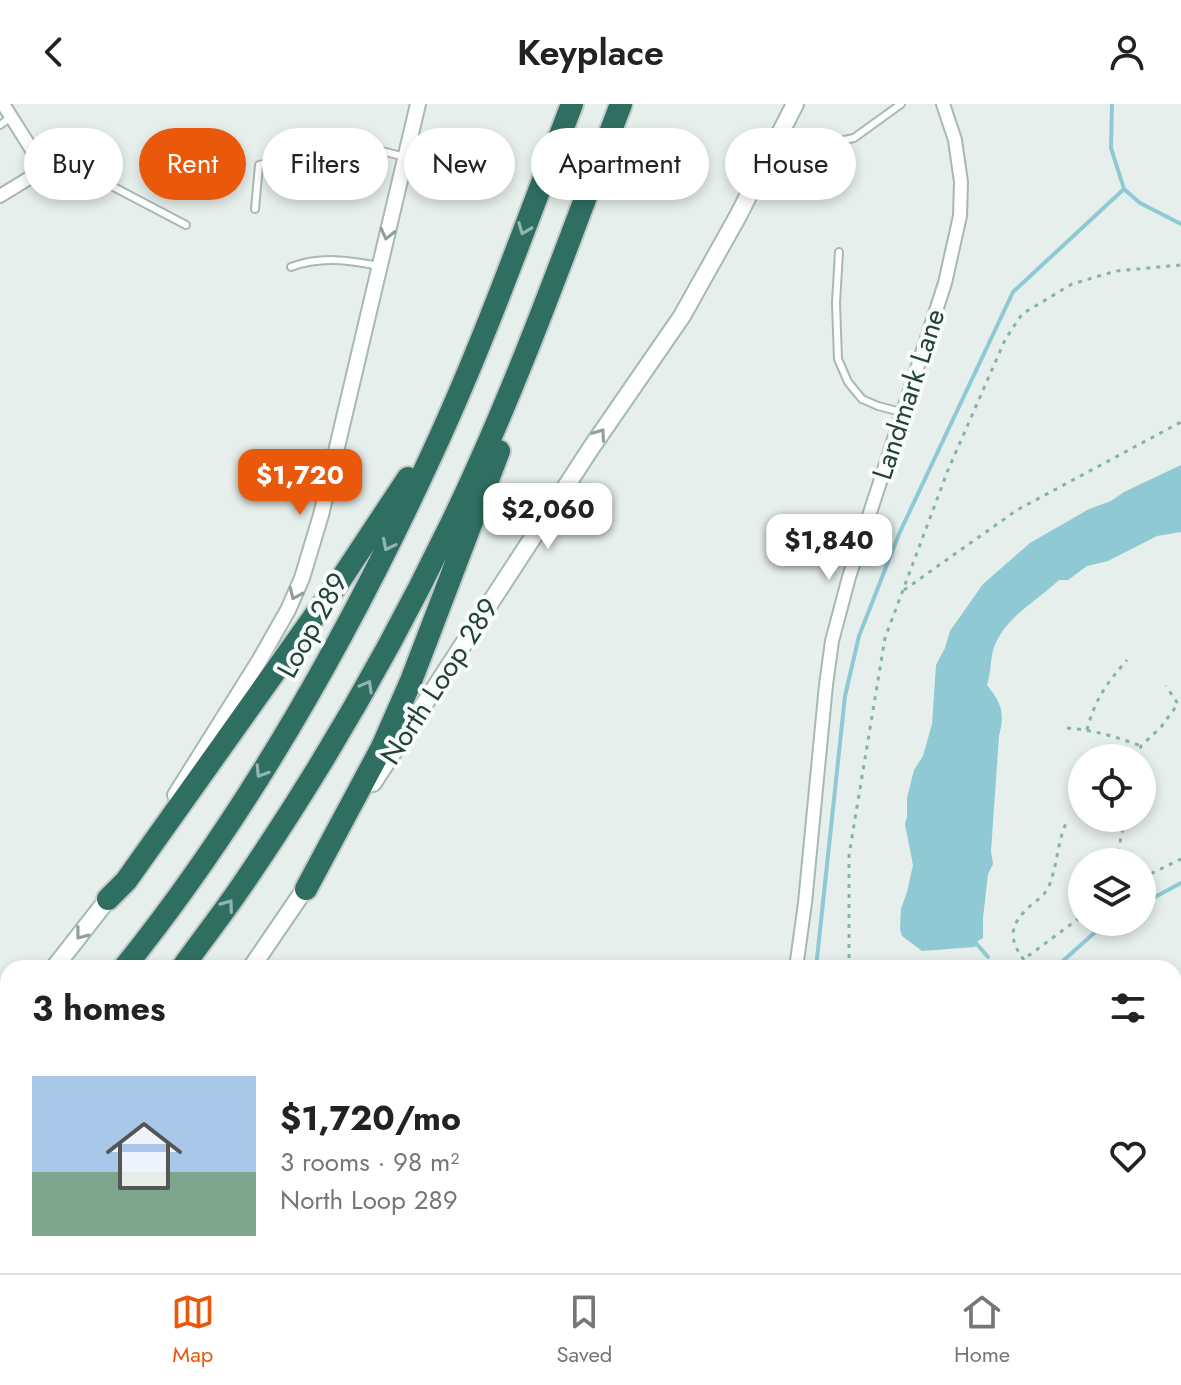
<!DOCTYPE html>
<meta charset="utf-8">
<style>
body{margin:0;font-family:Jost,sans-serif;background:#f2f2f2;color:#222;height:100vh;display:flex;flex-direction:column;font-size:30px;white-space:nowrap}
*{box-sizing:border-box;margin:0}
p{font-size:26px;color:#767676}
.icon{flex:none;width:44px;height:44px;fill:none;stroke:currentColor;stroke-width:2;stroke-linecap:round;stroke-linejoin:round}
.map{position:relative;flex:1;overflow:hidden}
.details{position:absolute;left:0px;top:856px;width:1182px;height:314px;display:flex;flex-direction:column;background:#fff;border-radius:24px 24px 0 0;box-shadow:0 4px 12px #0003}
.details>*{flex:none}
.top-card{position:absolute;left:24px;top:24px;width:1134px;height:72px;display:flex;gap:16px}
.controls{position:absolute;left:1068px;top:640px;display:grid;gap:16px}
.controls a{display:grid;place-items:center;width:88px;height:88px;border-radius:50%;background:#fff;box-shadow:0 4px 12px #0003;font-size:40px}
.price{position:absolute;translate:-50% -68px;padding:0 18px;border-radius:16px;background:#fff;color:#222;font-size:26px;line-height:52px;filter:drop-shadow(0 2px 4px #0008)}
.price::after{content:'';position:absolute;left:50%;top:48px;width:24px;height:18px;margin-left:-12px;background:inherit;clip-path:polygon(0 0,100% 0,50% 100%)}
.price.on{background:#ea580c;color:#fff}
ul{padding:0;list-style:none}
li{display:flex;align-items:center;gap:24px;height:200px;padding:0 32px}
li+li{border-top:2px solid #e0e0e0}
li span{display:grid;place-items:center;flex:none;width:224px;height:160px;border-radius:0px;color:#555}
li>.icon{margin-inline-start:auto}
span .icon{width:96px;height:96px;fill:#fffc;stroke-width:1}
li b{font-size:34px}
h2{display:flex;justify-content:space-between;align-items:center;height:96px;padding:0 32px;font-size:34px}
.tag{padding:0 28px;border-radius:36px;background:#fff;box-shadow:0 4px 12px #0003;font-size:28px;line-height:72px}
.tag.on{background:#ea580c;color:#fff}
header{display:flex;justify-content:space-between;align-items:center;height:104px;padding:0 32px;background:#fff;font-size:36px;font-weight:600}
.tab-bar{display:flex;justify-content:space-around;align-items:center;height:112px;border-top:2px solid #e0e0e0;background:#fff;font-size:22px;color:#767676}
.tab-bar a{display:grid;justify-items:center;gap:4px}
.tab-bar .on{color:#ea580c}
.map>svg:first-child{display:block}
</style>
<header><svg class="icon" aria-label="back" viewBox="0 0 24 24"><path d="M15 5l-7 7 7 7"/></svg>Keyplace<svg class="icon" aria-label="person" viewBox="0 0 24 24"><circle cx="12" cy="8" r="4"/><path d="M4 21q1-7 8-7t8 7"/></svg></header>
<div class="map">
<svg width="1181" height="1169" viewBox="0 0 1181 1169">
<rect width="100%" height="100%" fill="#e6efeb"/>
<!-- water -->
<path fill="#8ec9d4" d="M 1181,361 L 1181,428 L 1157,432 L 1108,457 L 1087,462 L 1068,476 L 1059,476 C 1036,498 1006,512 994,543 C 990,556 991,569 987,581 C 1002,600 1005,609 999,632 L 991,747 L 993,760 L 988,770 L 983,814 L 983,834 L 978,837 L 975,843 L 922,847 L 902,832 L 900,825 L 901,805 L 907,788 L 913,761 L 905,720 L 907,713 L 907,694 L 914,666 L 923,652 L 932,620 L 936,561 L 945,544 L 950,527 L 983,480 L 1030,439 L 1089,405 L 1111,397 L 1124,388 Z"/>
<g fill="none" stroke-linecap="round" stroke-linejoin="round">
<!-- stream -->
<path stroke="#8ec9d4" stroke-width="4" d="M 1112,0 L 1111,44 L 1124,85 L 1140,99 L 1181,120
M 1142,800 L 1181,779
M 974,837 L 988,853
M 816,864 L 845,592 L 859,532 L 899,430 L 1013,188 L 1124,85
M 1055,864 L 1102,822 L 1109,818
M 823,1162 L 832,1169
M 839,1169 L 845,1162"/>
<!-- service casing -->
<g stroke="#a8b8b2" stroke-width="10">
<path id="service" d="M 0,21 L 11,13
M 782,25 L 824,40 L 854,34 L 901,0
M 44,65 L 82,56 L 106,79 L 186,121
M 255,105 L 259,61 L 324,45 L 374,45 L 405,53
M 839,148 L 836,199 L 838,255 L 848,278 L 862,295 L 878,302 L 901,308
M 291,163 C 320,152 349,156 379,162
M 1174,1028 L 1181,1037
M 1174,1119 L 1181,1119
M 1021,1169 L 1030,1162"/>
</g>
<!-- minor casing -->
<g stroke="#a8b8b2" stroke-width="16">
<path id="minor" d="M 0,92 L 44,65 L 3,0
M 796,864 L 805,799 L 826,581 L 832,537 L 849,473 L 945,179 L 960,112 L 961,78 L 955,36 L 943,0
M 791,1162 L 799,1169
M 758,1169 L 760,1162"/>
</g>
<!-- tertiary casing -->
<g stroke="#a8b8b2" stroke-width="18">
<path id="tertiary" d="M 175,691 L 259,557 L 288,506 L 302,474 L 321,411 L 418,0"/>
</g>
<!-- secondary casing -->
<g stroke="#a4bbb3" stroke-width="20">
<path id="secondary" d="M 373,679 L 591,344 L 682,212 L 738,112 L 795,0
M 54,864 L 108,795
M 251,864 L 311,776
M 0,929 L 8,920
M 0,1159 L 8,1151"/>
</g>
<!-- motorway casing -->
<g stroke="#c2cac8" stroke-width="26">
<path id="motorway" d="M 306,785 L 382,643 L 411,577 L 499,347
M 108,795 L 126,777 L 343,472 L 408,374
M 124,864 C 248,710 350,528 432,350 C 485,236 527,117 572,0
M 182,864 C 204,833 228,803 249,771 C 325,659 392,542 451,420 C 517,284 567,141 621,0
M 0,1012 L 8,1003
M 0,1080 L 8,1071"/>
</g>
<!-- path -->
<path stroke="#86b3a5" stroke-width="3" stroke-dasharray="4 6" stroke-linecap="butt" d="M 904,486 L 1017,406 L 1181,318
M 1067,624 C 1094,626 1117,633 1141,642
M 1087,626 C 1095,595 1107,579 1127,556
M 1137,654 L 1141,642 L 1161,623 L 1178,600 L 1166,582
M 1116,758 L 1125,714
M 1142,774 L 1181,755
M 849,864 L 849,751 L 885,534 L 948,366 L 1005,236 L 1022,210 L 1072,180 L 1116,167 L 1181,161
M 1012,864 L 1082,812
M 1030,864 C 1016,846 1004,830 1023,809 C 1031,799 1044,794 1049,782 C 1058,760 1057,736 1068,715
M 1174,933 L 1177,956 L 1181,966
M 1174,969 L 1181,979
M 1174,980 L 1181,990
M 1138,1162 L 1142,1169
M 1055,1169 L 1055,1166 L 1064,1162
M 1088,1169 L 1100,1162"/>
<!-- service -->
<use href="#service" stroke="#fff" stroke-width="6"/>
<!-- minor -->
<use href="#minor" stroke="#fff" stroke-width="12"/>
<!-- tertiary -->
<use href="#tertiary" stroke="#fff" stroke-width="14"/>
<!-- secondary -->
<use href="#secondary" stroke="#fff" stroke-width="16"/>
<!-- motorway -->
<use href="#motorway" stroke="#2f6f62" stroke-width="22"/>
</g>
<!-- one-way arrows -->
<defs><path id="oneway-chevron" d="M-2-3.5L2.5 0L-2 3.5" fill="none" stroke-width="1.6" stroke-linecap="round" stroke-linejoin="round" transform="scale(2)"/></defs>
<g stroke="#93b5ae">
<use href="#oneway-chevron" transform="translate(524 125) rotate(111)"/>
<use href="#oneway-chevron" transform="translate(388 441) rotate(117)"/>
<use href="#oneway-chevron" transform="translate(367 582) rotate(-61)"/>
<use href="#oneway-chevron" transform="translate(261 668) rotate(122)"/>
<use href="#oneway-chevron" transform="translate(228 801) rotate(-54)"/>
</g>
<g stroke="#92a09c">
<use href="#oneway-chevron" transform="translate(387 130) rotate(103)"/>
<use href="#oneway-chevron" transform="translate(600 330) rotate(-55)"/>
<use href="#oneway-chevron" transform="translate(295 490) rotate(114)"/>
<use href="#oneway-chevron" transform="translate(81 830) rotate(128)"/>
</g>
<g text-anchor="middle" stroke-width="8" stroke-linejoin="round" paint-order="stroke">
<!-- street labels -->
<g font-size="28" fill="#24423a" stroke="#f7fbf9">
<text transform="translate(908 290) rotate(-72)" y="10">Landmark Lane</text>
<text transform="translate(312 521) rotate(-61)" y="10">Loop 289</text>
<text transform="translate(439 577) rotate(-57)" y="10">North Loop 289</text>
</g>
</g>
</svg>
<div class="controls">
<a><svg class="icon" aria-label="locate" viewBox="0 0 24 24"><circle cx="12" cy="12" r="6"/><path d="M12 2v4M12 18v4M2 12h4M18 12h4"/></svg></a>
<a><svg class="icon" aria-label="layers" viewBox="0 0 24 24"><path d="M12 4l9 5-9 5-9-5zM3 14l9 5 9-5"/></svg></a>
</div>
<b class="price on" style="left:300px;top:413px">$1,720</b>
<b class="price" style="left:548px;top:447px">$2,060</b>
<b class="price" style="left:829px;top:478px">$1,840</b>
<div class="top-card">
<a class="tag">Buy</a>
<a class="tag on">Rent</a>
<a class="tag">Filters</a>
<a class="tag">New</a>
<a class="tag">Apartment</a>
<a class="tag">House</a>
</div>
<section class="details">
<h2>3 homes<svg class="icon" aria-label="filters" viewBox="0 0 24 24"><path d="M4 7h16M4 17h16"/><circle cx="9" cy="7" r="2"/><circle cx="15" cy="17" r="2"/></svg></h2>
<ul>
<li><span style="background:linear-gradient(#a9c7e8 60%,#7fa58c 0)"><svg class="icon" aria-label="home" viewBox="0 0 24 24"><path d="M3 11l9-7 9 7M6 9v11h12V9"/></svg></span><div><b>$1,720/mo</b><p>3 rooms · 98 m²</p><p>North Loop 289</p></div><svg class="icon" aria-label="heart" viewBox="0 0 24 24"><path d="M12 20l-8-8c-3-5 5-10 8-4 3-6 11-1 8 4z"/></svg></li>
</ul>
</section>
</div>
<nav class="tab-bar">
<a class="on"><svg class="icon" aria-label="map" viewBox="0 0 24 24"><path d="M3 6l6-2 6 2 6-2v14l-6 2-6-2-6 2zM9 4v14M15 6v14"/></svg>Map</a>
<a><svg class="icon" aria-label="saved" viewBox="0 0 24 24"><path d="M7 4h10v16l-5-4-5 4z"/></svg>Saved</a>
<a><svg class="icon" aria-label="home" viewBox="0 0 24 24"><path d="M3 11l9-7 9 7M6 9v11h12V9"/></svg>Home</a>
</nav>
